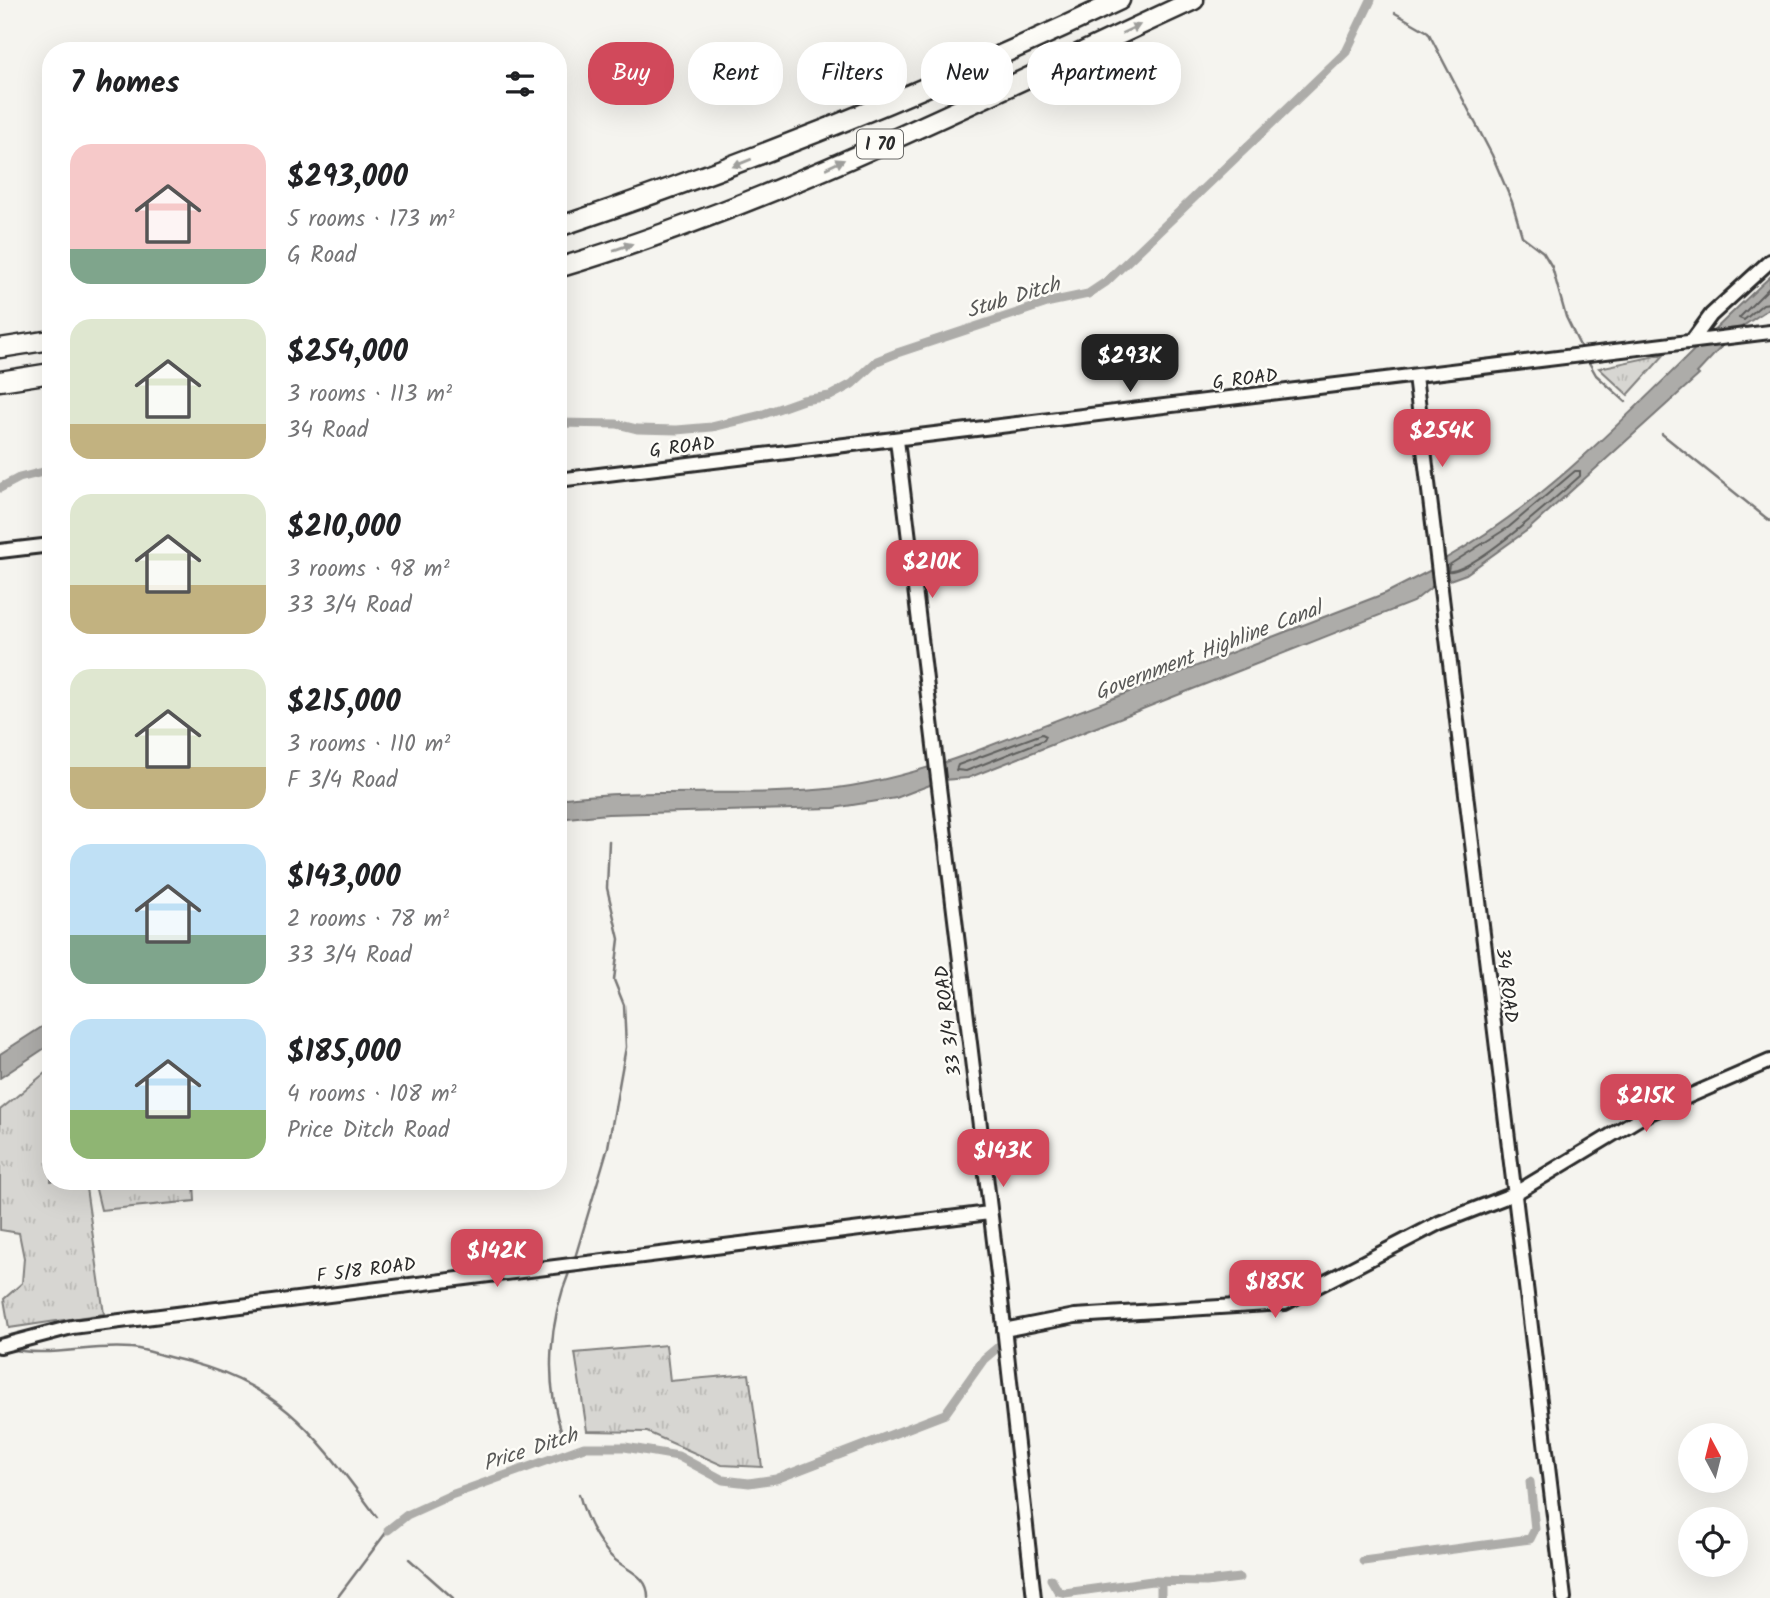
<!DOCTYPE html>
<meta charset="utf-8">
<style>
body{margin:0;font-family:Kalam,sans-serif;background:#f6f6f6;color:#202124;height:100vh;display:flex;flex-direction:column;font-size:26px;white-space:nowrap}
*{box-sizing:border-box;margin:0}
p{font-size:23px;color:#757577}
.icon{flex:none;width:38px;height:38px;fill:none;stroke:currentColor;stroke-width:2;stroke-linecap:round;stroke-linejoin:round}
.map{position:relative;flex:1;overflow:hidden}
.details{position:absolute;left:42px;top:42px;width:525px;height:1148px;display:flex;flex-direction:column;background:#fff;border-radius:28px;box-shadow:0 7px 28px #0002}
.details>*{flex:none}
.guide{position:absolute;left:588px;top:42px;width:665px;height:63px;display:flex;gap:14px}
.needle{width:46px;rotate:353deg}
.buttons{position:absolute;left:1678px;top:1423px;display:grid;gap:14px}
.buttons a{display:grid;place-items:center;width:70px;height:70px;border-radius:50%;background:#fff;box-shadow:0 7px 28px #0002;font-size:35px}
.price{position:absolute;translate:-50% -60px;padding:0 16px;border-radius:14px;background:#d1495b;color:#fff;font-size:23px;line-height:46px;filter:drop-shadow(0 2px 4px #0008)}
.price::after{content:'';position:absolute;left:50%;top:42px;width:21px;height:16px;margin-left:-10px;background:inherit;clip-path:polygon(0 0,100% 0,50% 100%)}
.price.on{background:#222;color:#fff}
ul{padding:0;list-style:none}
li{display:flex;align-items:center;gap:21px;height:175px;padding:0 28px}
li span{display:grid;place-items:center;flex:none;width:196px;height:140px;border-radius:21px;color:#555}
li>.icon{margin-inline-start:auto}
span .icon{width:84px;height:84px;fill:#fffc;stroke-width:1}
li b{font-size:30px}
h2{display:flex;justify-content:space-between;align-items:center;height:84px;padding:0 28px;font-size:30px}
.pill{padding:0 24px;border-radius:28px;background:#fff;box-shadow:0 7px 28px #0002;font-size:24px;line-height:63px}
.pill.on{background:#d1495b;color:#fff}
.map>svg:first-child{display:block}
</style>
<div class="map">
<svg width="1770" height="1598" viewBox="0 0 1770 1598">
<defs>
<pattern id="grass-tufts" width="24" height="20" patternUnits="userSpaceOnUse" patternTransform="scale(1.75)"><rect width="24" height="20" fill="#d7d6d2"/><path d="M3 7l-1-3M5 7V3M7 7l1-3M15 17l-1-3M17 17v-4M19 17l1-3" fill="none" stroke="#b9b8b4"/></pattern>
</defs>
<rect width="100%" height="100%" fill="#f5f4ef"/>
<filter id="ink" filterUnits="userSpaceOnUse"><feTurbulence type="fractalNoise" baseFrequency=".0143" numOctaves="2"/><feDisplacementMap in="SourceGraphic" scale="14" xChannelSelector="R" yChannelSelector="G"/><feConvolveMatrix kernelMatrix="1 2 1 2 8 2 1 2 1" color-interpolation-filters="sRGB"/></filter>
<g filter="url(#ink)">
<!-- grass -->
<path fill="url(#grass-tufts)" stroke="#81807e" stroke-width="2" d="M 1665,354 L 1628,395 L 1599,368 Z
M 51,1068 L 51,1181 L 85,1181 L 104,1314 L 9,1328 L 4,1299 L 22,1283 L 24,1258 L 19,1233 L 0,1230 L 0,1110 Z
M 94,1181 L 194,1181 L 195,1201 L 101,1210 Z
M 666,1345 L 670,1381 L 749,1374 L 762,1467 L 722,1465 L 647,1432 L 587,1431 L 575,1353 Z"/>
<!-- water -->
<path fill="#adaca9" stroke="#797877" stroke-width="2" d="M 1770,277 L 1770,308 L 1737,330 L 1697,373 L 1699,375 L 1529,529 L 1466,574 L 1433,586 L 1413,602 L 968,778 L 943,780 L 896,798 L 834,808 L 608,814 L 558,819 L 558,799 C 651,787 744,798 837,788 C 883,782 927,769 971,753 L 1386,593 L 1441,565 L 1443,560 C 1567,491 1667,371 1770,277 Z
M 51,1021 L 51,1044 L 0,1078 L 0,1054 Z"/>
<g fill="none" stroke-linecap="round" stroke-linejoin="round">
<!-- shore -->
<path stroke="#5f5f5d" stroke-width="2" d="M 1770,287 L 1739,318 L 1744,320 L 1763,304 L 1770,303
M 1575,471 L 1580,471 L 1580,476 C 1560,494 1470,575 1448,571 L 1449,565 L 1509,527 Z
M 1042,734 L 1046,736 L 1044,740 L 966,771 L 956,770 L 958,765 Z"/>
<!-- stream -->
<path stroke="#797877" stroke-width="2.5" d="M 1395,13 L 1428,32 L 1492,155 L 1512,202 L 1522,236 L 1543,252 L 1552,267 L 1566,317 L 1582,350
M 1587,359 L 1596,375 L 1626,402
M 1662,434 L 1770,521
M 574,1261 L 608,1147 L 626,1047 L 624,1005 L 614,980 L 619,939 L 607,888 L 609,841
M 9,1349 C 51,1358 90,1344 131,1348 C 145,1349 159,1355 173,1358 C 281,1382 315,1434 377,1517
M 562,1433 C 544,1381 549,1321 570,1270
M 579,1494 C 585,1517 594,1536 609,1554 C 622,1570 649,1573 648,1598
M 409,1559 L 453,1598
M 337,1598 L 388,1530"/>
<!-- canal -->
<path stroke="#adaca9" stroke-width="9" d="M 558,423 L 617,424 L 637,429 L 677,430 L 712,427 L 758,416 L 803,400 L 830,396 L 852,384 L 877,361 L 897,353 L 1050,302 L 1088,294 L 1106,282 L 1346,52 L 1371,0
M 0,488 L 19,478 L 51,470
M 388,1530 L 407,1515 L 451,1495 L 584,1447 L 625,1447 L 678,1456 L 723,1480 L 749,1483 L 776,1479 L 945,1414 L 984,1359 L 1017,1331
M 1363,1561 L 1530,1539 L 1535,1529 L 1530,1482
M 1051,1579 L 1058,1591 L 1065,1593 L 1152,1581 L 1206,1582 L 1239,1578
M 1161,1598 L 1161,1582"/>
<!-- minor casing -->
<g stroke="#2b2b2b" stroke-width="18">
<path id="minor" d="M 1692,341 L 1711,315 L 1770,261
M 1415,376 L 1564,1598
M 897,440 L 1000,1291 L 1034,1598
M 558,480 L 1770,332
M 0,551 L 51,545
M 1004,1330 L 1075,1316 L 1285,1303 L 1439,1223 L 1514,1194 L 1643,1116 L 1770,1061
M 0,1346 L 72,1327 L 989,1213"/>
</g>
<!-- highway casing -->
<g stroke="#2b2b2b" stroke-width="23">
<path id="highway" d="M 558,227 C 750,163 937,87 1120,0
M 558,268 C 779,202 985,96 1194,0
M 0,348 L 51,340
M 0,381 L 51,373"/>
</g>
<!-- minor -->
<use href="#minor" stroke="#fdfcf7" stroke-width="12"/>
<!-- highway -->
<use href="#highway" stroke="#fdfcf7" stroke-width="18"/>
</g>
<!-- one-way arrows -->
<defs><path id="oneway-solid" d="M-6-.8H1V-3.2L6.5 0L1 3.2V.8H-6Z" transform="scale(1.75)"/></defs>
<g fill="#9e9e9b">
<use href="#oneway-solid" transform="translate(1131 29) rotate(-25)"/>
<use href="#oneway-solid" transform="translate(742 163) rotate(158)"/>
<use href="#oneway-solid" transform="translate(835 164) rotate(-25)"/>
<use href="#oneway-solid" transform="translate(623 247) rotate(-19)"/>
</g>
</g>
<g text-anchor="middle" stroke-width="5" stroke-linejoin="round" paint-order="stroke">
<!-- shield labels -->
<rect fill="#fdfcf7" stroke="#6a6a68" stroke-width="2" x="857" y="129.5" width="46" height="29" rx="5"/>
<g font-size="18" font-weight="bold" fill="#2b2b2b">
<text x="880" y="150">I 70</text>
</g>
<!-- street labels -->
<g font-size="19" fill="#2b2b2b" stroke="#fdfcf7">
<text transform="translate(1245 378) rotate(-7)" y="7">G ROAD</text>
<text transform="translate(682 446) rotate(-7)" y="7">G ROAD</text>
<text transform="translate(1508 985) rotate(83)" y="7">34 ROAD</text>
<text transform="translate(947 1021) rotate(-97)" y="7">33 3/4 ROAD</text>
<text transform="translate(366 1269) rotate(-7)" y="7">F 5/8 ROAD</text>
</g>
<!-- water labels -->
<g font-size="21" font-style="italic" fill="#585857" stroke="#fdfcf7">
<text transform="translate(1013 297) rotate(-17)" y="7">Stub Ditch</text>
<text transform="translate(1208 650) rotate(-21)" y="7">Government Highline Canal</text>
<text transform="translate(530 1449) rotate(-18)" y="7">Price Ditch</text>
</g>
</g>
</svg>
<div class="buttons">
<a><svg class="needle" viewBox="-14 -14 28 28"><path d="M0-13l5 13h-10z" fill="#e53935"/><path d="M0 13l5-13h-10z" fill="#757577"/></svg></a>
<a><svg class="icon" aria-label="locate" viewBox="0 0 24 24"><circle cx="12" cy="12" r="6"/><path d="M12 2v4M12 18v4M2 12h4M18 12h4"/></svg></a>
</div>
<b class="price on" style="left:1130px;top:394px">$293K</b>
<b class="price" style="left:1442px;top:469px">$254K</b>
<b class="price" style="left:932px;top:600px">$210K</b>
<b class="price" style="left:1646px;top:1134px">$215K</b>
<b class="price" style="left:1003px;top:1189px">$143K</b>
<b class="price" style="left:497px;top:1289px">$142K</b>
<b class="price" style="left:1275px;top:1320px">$185K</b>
<div class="guide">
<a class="pill on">Buy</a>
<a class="pill">Rent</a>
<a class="pill">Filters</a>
<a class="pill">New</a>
<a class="pill">Apartment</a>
</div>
<section class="details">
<h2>7 homes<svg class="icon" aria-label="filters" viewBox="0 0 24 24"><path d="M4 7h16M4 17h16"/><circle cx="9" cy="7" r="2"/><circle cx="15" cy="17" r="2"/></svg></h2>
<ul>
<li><span style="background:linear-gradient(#f6c9c9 75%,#7fa58c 0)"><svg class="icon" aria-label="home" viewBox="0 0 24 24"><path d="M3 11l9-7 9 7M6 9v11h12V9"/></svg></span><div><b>$293,000</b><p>5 rooms · 173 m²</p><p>G Road</p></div></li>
<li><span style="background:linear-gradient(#dfe7d0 75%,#c2b280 0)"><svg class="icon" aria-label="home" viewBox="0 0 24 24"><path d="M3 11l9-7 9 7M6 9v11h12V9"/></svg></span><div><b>$254,000</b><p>3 rooms · 113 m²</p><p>34 Road</p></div></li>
<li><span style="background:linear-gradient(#dfe7d0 65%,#c2b280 0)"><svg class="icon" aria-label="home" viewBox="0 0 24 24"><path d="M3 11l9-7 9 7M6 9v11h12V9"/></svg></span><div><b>$210,000</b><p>3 rooms · 98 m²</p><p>33 3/4 Road</p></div></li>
<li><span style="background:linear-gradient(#dfe7d0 70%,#c2b280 0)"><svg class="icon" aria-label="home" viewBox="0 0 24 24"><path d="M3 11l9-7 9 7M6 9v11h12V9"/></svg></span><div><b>$215,000</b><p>3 rooms · 110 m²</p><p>F 3/4 Road</p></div></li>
<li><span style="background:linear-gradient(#bfe0f5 65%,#7fa58c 0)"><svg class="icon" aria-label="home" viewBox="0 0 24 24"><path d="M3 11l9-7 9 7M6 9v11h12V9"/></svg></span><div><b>$143,000</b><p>2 rooms · 78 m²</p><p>33 3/4 Road</p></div></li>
<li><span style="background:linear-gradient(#bfe0f5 65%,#8fb573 0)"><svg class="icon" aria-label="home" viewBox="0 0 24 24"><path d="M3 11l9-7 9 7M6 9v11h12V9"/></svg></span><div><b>$185,000</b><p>4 rooms · 108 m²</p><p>Price Ditch Road</p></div></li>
</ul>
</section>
</div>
